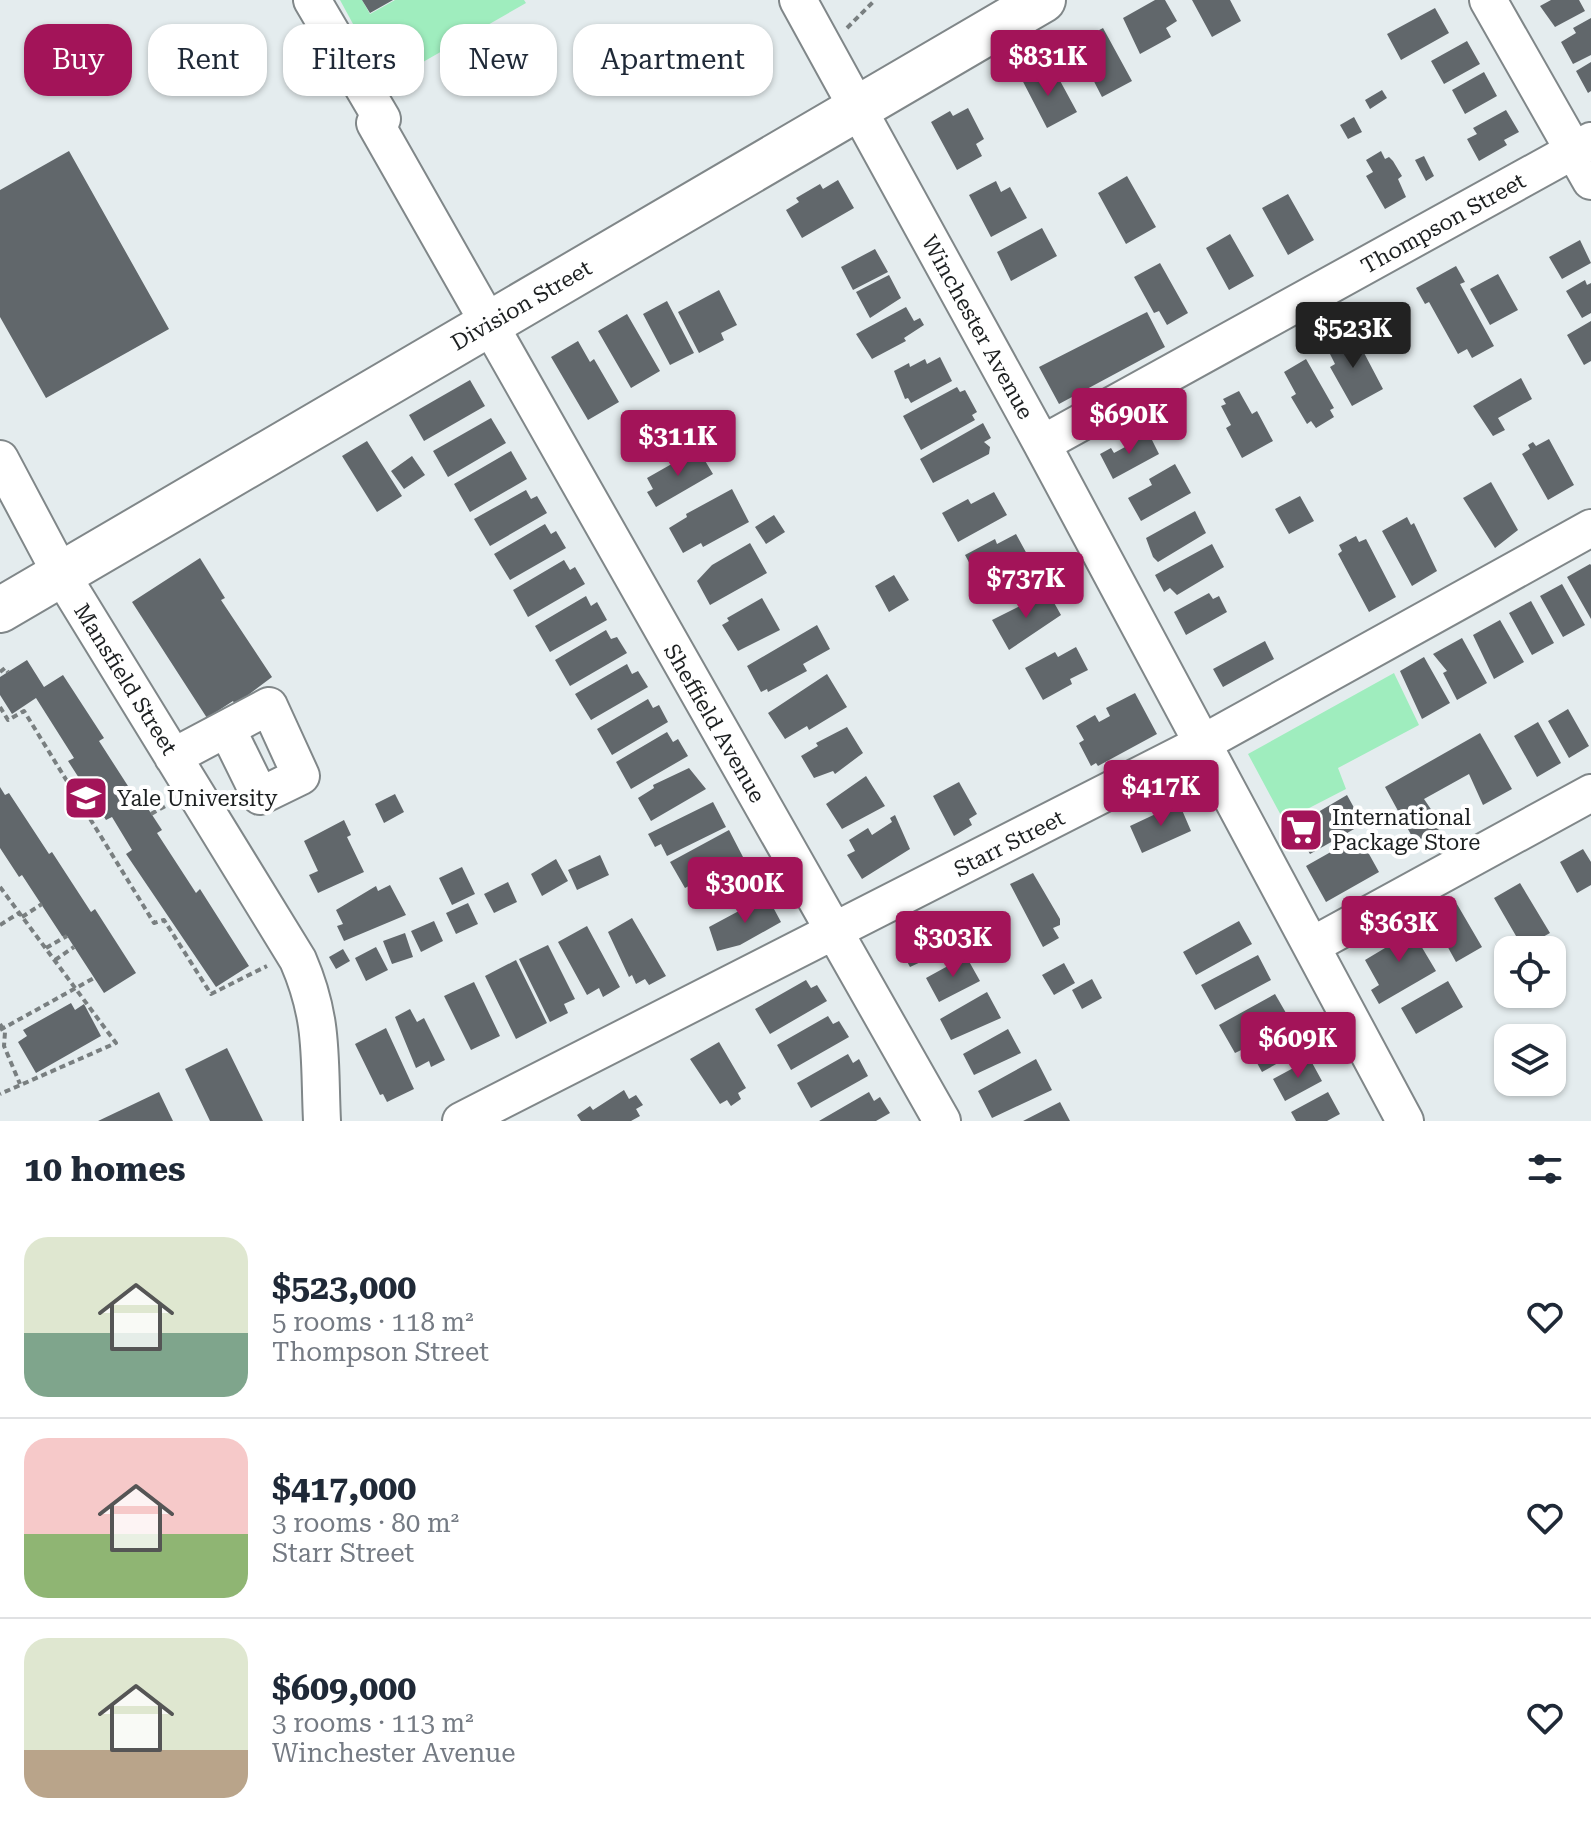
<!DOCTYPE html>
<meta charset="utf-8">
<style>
body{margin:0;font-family:"Roboto Serif",serif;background:#f2f2f3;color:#1f2937;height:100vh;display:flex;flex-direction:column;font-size:30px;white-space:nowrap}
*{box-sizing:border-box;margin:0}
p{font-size:26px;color:#747a83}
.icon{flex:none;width:44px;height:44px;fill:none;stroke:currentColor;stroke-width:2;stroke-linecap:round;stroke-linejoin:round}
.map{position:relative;height:1121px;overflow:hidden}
.side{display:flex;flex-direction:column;background:#fff;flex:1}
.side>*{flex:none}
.banner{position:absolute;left:24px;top:24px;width:800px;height:72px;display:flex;gap:16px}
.controls{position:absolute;left:1494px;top:936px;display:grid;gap:16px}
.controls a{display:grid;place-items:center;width:72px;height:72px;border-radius:16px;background:#fff;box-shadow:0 2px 6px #0004;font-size:40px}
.price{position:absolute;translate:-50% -68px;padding:0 18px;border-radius:8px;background:#a31459;color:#fff;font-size:26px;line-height:52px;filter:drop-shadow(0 2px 4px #0008)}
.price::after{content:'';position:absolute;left:50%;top:48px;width:24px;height:18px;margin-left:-12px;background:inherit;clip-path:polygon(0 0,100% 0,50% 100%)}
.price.on{background:#222;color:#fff}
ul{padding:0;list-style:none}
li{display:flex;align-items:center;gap:24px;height:200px;padding:0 24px}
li+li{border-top:2px solid #e0e1e3}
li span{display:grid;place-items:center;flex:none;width:224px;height:160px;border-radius:24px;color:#555}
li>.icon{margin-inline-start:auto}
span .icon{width:96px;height:96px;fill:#fffc;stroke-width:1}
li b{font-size:34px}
h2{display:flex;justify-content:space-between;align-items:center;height:96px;padding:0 24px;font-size:34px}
.pill{padding:0 28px;border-radius:24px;background:#fff;box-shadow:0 2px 6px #0004;font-size:28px;line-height:72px}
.pill.on{background:#a31459;color:#fff}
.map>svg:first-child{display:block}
</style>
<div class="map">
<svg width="1591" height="1121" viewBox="0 0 1591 1121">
<rect width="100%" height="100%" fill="#e4ecee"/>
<!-- green -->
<path fill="#9fedbe" d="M 340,0 L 362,0 L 370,14 L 395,0 L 524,0 L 526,3 L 395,78 L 382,75 L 378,70 Z
M 1394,673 L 1419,725 L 1338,768 L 1346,789 L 1284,821 L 1248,754 Z"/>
<!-- building -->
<path fill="#61676b" d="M 362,0 L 393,0 L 370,13 Z
M 1155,0 L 1165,0 L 1177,21 L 1166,28 L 1171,37 L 1140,54 L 1123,18 Z
M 1192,0 L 1230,0 L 1241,21 L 1212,37 Z
M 1551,0 L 1579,0 L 1585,11 L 1555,27 L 1540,6 Z
M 1435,8 L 1449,33 L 1401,60 L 1387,34 Z
M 1591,18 L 1591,55 L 1573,64 L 1561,42 L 1576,33 L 1573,28 Z
M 1103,28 L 1132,81 L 1102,97 L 1084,62 L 1099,53 L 1090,35 Z
M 1467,41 L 1480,64 L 1444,84 L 1431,61 Z
M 1591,62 L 1591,91 L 1588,93 L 1576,71 Z
M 1032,67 L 1042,85 L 1058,77 L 1077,112 L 1047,128 L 1019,74 Z
M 1484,72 L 1497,96 L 1465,114 L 1452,90 Z
M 1382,90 L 1387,98 L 1370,109 L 1365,100 Z
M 968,108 L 984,139 L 976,144 L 982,156 L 957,170 L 931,122 L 950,111 L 953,116 Z
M 1506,110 L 1519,132 L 1504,140 L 1507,145 L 1479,161 L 1467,139 L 1477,134 L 1473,128 Z
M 1354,117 L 1362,132 L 1348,139 L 1340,125 Z
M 69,151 L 169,329 L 46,398 L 0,317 L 0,190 Z
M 1381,151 L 1385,159 L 1389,157 L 1393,161 L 1402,176 L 1398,179 L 1406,197 L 1385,209 L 1366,176 L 1373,172 L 1366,160 Z
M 1424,156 L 1434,176 L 1426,181 L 1415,160 Z
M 1127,176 L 1156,227 L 1126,244 L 1098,193 Z
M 838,180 L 854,208 L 802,238 L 786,210 L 799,202 L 796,198 L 820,184 L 823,189 Z
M 996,181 L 1001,192 L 1010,187 L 1027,218 L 991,237 L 969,195 Z
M 1288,194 L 1314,240 L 1288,255 L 1262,208 Z
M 1042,228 L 1057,256 L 1011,281 L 997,252 Z
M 1230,234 L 1254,276 L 1229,290 L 1206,248 Z
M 1580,240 L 1591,263 L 1562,279 L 1549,257 Z
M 875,249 L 888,272 L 853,290 L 841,267 Z
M 1160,263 L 1188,313 L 1167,325 L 1159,311 L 1154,313 L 1134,277 Z
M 1456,266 L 1465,282 L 1460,284 L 1494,346 L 1472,358 L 1467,349 L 1458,354 L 1429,302 L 1425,304 L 1416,288 Z
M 1498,274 L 1518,310 L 1490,325 L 1470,289 Z
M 889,275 L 901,298 L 870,318 L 856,292 Z
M 1585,280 L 1587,285 L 1591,283 L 1591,313 L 1582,318 L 1566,291 Z
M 719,290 L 737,325 L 721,333 L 724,340 L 699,353 L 678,312 Z
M 667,301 L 694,353 L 670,365 L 643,314 Z
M 906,307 L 914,321 L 920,318 L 924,325 L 904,338 L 906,341 L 872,359 L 856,334 Z
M 1147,312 L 1165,347 L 1059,404 L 1039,367 Z
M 627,314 L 660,371 L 631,388 L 598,331 Z
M 1591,321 L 1591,361 L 1584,365 L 1567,335 Z
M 1345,331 L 1357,352 L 1362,349 L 1383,389 L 1352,406 L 1330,367 L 1335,364 L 1327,348 L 1330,346 L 1327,341 Z
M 578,341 L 590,362 L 594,359 L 619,402 L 588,420 L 551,357 Z
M 940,357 L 952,381 L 911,403 L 908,398 L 905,399 L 894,371 L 909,363 L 910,367 L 925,359 L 927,364 Z
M 1306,359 L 1334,408 L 1330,410 L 1334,417 L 1316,428 L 1311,421 L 1307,424 L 1291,397 L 1296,394 L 1284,372 Z
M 1521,378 L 1532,399 L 1498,418 L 1505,430 L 1493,436 L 1473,406 Z
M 470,380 L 485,406 L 424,441 L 409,415 Z
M 957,387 L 960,392 L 965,390 L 977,412 L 972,415 L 975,420 L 921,450 L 903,416 Z
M 1239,391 L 1252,414 L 1257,411 L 1273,441 L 1242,458 L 1226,428 L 1231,425 L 1221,406 L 1226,404 L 1223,399 Z
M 491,418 L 506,443 L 448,477 L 433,451 Z
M 983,423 L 991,438 L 984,442 L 990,447 L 989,454 L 933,483 L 920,459 Z
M 1149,434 L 1159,454 L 1113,479 L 1100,454 L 1111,448 L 1114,453 Z
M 1549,439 L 1574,485 L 1548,500 L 1522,454 L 1530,449 L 1528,445 L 1533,442 L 1536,446 Z
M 367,441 L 402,496 L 377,512 L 342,456 Z
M 698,449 L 713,474 L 656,507 L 647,492 L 653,489 L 647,478 Z
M 511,451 L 527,479 L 470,512 L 454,484 Z
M 412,456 L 425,475 L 404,489 L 391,471 Z
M 1175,464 L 1191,493 L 1141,521 L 1128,498 L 1152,485 L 1149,479 Z
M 1491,482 L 1518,530 L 1495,548 L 1463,498 Z
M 732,489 L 749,522 L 703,547 L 701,543 L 683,553 L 669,528 L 687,517 L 686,514 Z
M 526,490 L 531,499 L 537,496 L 547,513 L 490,546 L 474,519 Z
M 994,492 L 1007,515 L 958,542 L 942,513 L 968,499 L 971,504 Z
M 1300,496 L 1314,521 L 1289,534 L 1275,509 Z
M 1195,511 L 1206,533 L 1158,562 L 1153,557 L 1146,538 Z
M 774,515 L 785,532 L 766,544 L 755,527 Z
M 1407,517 L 1411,525 L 1414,523 L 1437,571 L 1412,586 L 1382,531 Z
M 545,524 L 551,534 L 556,531 L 566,548 L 510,580 L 494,554 Z
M 1016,534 L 1028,556 L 1010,567 L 1012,572 L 983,588 L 965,555 L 995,539 L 997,544 Z
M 1356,536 L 1359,542 L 1366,539 L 1396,597 L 1369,612 L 1338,554 L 1342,551 L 1339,545 Z
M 750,543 L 767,573 L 710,605 L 697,581 L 712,565 Z
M 1212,544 L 1224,567 L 1177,595 L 1170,588 L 1164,592 L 1155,575 Z
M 200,558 L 225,598 L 221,600 L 272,677 L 235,705 L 233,701 L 207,718 L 132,602 Z
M 564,560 L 570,570 L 575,567 L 585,584 L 528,617 L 513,590 Z
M 1590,564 L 1591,565 L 1591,619 L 1567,577 Z
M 894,575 L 909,600 L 889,612 L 875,586 Z
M 1562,584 L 1585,625 L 1563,637 L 1540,596 Z
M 1048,592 L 1061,615 L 1009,650 L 992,620 Z
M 1209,593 L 1213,599 L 1219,596 L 1227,612 L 1186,635 L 1174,612 Z
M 586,596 L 591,606 L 597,602 L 607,620 L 550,652 L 535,626 Z
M 762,598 L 780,630 L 738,651 L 722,625 L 729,621 L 727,618 Z
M 1531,601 L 1554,643 L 1532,655 L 1509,613 Z
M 1500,620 L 1524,662 L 1494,679 L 1473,635 Z
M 817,625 L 830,649 L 803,664 L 807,671 L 768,692 L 767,689 L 761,692 L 747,666 Z
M 606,630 L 611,639 L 617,637 L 627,653 L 570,686 L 555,660 Z
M 1462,638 L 1487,683 L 1457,700 L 1443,673 L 1447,671 L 1433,654 Z
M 1265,641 L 1274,659 L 1223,687 L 1213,669 Z
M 1076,647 L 1088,670 L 1070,679 L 1072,684 L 1043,700 L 1025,668 L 1055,652 L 1058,657 Z
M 1424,657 L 1450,703 L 1422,719 L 1400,671 Z
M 27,660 L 44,687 L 63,675 L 104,738 L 99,741 L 137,800 L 141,798 L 162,830 L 157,833 L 196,893 L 200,889 L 249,966 L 216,987 L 126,854 L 132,850 L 112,817 L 106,820 L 68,761 L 74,758 L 36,698 L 12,714 L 0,695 L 0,677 Z
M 627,664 L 632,674 L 638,671 L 648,687 L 591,720 L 575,694 Z
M 827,674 L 847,707 L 809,730 L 807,726 L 785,739 L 768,713 Z
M 1135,693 L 1157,734 L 1098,766 L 1096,763 L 1091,766 L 1079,743 L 1084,740 L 1076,726 L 1095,715 L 1099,722 L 1110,716 L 1106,708 Z
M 648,699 L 653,708 L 659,705 L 668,722 L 612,755 L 597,729 Z
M 1568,709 L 1589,746 L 1569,758 L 1548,721 Z
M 1538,722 L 1561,763 L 1537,777 L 1514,736 Z
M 847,727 L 863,753 L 835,774 L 833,771 L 814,778 L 801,756 L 818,746 L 816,743 Z
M 667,732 L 673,742 L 678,739 L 688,756 L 631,789 L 616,762 Z
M 1480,733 L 1512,789 L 1483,805 L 1469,774 L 1424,799 L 1443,827 L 1415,842 L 1385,787 Z
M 689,768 L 706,789 L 651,821 L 638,798 L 654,788 L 653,785 Z
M 866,776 L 885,806 L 842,829 L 826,804 Z
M 959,782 L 977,814 L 969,819 L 972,825 L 954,836 L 933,796 Z
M 0,787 L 5,795 L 9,793 L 49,854 L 52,852 L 91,912 L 95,909 L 136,973 L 104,993 L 67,936 L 62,936 L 22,875 L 19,877 L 0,848 Z
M 395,794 L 404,812 L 384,823 L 375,804 Z
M 1347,795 L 1363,824 L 1310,854 L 1304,844 L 1298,847 L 1286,825 L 1310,811 L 1313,815 Z
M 713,802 L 726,827 L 667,856 L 661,844 L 655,847 L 648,834 Z
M 1179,803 L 1191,831 L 1142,853 L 1130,826 Z
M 895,815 L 910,849 L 862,879 L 847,855 L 855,851 L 849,840 L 868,828 L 872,835 L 892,822 L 890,818 Z
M 344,820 L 351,835 L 347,837 L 364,872 L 318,893 L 309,875 L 318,871 L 304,841 Z
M 729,830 L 743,857 L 685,888 L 670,862 Z
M 1359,836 L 1379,872 L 1326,902 L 1306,866 Z
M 1583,849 L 1591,862 L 1591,885 L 1577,893 L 1560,862 Z
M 600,855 L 609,875 L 577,890 L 568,870 Z
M 556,859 L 568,881 L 542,896 L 531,874 Z
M 462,867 L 475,894 L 452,905 L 439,878 Z
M 1033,873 L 1060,919 L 1060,925 L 1053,928 L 1059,938 L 1043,947 L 1010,884 Z
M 508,882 L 517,902 L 494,913 L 484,894 Z
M 1520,883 L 1550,933 L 1523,948 L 1494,898 Z
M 390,885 L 406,915 L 344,941 L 337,926 L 343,924 L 336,910 L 376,886 L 378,891 Z
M 767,896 L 781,922 L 740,945 L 717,951 L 709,927 Z
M 1454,899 L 1482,947 L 1456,962 L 1429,913 Z
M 468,903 L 478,924 L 456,934 L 446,913 Z
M 632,918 L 666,976 L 649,985 L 645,979 L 636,984 L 632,975 L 629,977 L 608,932 Z
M 945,919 L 959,944 L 910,967 L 898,945 Z
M 434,921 L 443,941 L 421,952 L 411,931 Z
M 1239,921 L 1252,944 L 1196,975 L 1183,952 Z
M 1408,924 L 1436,971 L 1379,1004 L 1371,990 L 1379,985 L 1365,960 L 1385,948 L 1380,940 Z
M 587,926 L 620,987 L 603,997 L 599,988 L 587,995 L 558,942 Z
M 405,933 L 413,957 L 392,964 L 383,941 Z
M 548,945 L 575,999 L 564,1004 L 568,1013 L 550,1022 L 519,959 Z
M 376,947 L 388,970 L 366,981 L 355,958 Z
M 343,949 L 350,961 L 336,969 L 329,957 Z
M 1258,955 L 1271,980 L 1215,1010 L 1201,985 Z
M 966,956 L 980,981 L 939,1002 L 926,978 Z
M 516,960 L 547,1023 L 516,1039 L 485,976 Z
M 1064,963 L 1075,983 L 1054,995 L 1042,975 Z
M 1092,979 L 1102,998 L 1082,1009 L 1072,990 Z
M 806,980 L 811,988 L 817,985 L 827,1001 L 770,1034 L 755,1009 Z
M 1448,981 L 1463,1007 L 1416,1034 L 1401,1008 Z
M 474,982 L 500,1036 L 471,1050 L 444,996 Z
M 987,992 L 1001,1018 L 951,1040 L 940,1019 Z
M 1275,994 L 1293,1025 L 1235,1053 L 1219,1025 Z
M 71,1003 L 75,1010 L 84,1004 L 101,1036 L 36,1073 L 18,1042 L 27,1036 L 23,1030 Z
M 410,1009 L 417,1022 L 424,1018 L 445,1060 L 431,1067 L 429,1061 L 416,1068 L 395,1017 Z
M 828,1016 L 833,1024 L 839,1021 L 849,1037 L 791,1070 L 777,1045 Z
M 1310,1022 L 1319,1040 L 1262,1072 L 1252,1054 Z
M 386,1028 L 414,1089 L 387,1102 L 383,1094 L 380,1095 L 355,1044 Z
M 1008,1029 L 1021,1053 L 974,1075 L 963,1054 Z
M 719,1042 L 746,1088 L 738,1093 L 741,1099 L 731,1106 L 727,1100 L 720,1104 L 690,1059 Z
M 227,1048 L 263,1121 L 210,1121 L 185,1069 Z
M 848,1054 L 853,1063 L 859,1059 L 868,1076 L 811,1108 L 797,1083 Z
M 1036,1059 L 1052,1090 L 992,1118 L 978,1091 Z
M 1310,1059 L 1322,1081 L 1285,1101 L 1273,1079 Z
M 624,1090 L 629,1099 L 636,1095 L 643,1105 L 636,1109 L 640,1116 L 631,1121 L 581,1121 L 577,1115 L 590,1106 L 593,1110 Z
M 159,1092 L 173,1121 L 98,1121 Z
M 869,1092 L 874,1101 L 880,1097 L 890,1113 L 876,1121 L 819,1121 Z
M 1328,1092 L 1340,1114 L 1327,1121 L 1296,1121 L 1291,1112 Z
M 1060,1102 L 1070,1121 L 1023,1121 Z"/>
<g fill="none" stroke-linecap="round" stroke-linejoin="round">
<!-- minor casing -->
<g stroke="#808789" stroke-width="40">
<path id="minor" d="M 312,0 L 382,119
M 798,0 L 1042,444 L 1405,1121
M 1488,0 L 1591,181
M 375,123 L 942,1121
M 1042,444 L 1591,141
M 0,459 L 61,574 L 298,960 C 324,1020 319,1058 322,1121
M 173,757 L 269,706 L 301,776 L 260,796 L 227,729
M 1313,945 L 1591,793
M 461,1121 L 1203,743 L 1591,528"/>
</g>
<!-- major casing -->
<g stroke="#808789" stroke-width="48">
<path id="major" d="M 0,610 L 1043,0"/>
</g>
<!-- path -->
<path stroke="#797f80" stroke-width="4" stroke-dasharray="6 4" stroke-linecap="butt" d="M 847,28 L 875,0
M 0,672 L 5,668 L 8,672
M 0,707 L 8,720 L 24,711 L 154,923 L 164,920 L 211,994 L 267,966
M 151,814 L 167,805
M 0,887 L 116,1043 L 0,1094
M 22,917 L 42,904
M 0,925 L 19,913
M 46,948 L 67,936
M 55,960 L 74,947
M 0,1024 L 5,1032 L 4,1046 L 20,1084
M 0,1030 L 94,978"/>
<!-- minor -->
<use href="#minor" stroke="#fff" stroke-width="36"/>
<!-- major -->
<use href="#major" stroke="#fff" stroke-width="44"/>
</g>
<!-- icons -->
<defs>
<g id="university-square" transform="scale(2.3)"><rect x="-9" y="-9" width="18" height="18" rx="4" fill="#a31459" stroke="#fff"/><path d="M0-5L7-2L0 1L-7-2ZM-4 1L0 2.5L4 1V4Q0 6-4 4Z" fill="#fff"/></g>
<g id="supermarket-square" transform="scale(2.3)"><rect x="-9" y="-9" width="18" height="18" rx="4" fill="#a31459" stroke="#fff"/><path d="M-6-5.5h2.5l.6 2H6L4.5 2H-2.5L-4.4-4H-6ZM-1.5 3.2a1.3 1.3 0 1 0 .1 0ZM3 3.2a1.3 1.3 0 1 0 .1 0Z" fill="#fff"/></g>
</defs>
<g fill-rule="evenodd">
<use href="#university-square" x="86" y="798"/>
<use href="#supermarket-square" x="1301" y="830"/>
</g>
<g text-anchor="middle" stroke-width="8" stroke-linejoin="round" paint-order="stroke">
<!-- street labels -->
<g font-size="22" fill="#1d2021" stroke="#fff">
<text transform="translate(1443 223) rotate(-29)" y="8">Thompson Street</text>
<text transform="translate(521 305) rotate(-30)" y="8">Division Street</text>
<text transform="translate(978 327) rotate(61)" y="8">Winchester Avenue</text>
<text transform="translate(126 679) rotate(58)" y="8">Mansfield Street</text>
<text transform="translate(715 723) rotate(60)" y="8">Sheffield Avenue</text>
<text transform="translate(1009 843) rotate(-27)" y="8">Starr Street</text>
</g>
<!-- poi labels -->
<g font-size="22" fill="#1d2021" stroke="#fff" text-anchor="start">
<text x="117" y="806">Yale University</text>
<text x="1332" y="825">International<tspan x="1332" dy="25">Package Store</tspan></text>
</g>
</g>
</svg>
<div class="controls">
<a><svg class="icon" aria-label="locate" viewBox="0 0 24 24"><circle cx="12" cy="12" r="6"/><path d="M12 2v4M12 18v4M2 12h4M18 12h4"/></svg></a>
<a><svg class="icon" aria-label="layers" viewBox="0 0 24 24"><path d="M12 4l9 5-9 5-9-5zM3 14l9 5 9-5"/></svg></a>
</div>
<b class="price" style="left:1048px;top:98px">$831K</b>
<b class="price on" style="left:1353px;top:370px">$523K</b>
<b class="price" style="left:1129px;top:456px">$690K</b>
<b class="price" style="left:678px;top:478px">$311K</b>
<b class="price" style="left:1026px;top:620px">$737K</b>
<b class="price" style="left:1161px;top:828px">$417K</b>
<b class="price" style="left:745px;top:925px">$300K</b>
<b class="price" style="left:1399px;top:964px">$363K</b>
<b class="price" style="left:953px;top:979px">$303K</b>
<b class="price" style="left:1298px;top:1080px">$609K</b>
<div class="banner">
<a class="pill on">Buy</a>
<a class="pill">Rent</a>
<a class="pill">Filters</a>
<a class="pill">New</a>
<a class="pill">Apartment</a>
</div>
</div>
<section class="side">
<h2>10 homes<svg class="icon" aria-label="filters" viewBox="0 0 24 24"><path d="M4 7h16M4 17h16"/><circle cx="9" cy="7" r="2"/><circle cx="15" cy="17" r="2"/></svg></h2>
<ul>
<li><span style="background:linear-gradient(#dfe7d0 60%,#7fa58c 0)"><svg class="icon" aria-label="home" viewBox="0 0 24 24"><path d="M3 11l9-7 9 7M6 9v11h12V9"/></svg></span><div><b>$523,000</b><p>5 rooms · 118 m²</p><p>Thompson Street</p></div><svg class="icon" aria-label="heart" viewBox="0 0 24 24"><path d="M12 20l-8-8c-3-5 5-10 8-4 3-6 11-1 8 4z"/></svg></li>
<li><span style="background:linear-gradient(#f6c9c9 60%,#8fb573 0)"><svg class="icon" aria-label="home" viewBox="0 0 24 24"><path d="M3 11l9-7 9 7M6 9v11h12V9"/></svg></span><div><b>$417,000</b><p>3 rooms · 80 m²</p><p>Starr Street</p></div><svg class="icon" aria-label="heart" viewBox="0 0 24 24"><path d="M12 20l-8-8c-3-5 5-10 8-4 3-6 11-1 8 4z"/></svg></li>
<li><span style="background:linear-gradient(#dfe7d0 70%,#b9a48a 0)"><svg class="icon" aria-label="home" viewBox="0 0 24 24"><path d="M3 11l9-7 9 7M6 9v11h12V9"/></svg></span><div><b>$609,000</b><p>3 rooms · 113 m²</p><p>Winchester Avenue</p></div><svg class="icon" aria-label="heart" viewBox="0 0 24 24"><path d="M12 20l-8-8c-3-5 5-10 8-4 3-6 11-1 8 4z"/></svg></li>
</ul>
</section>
